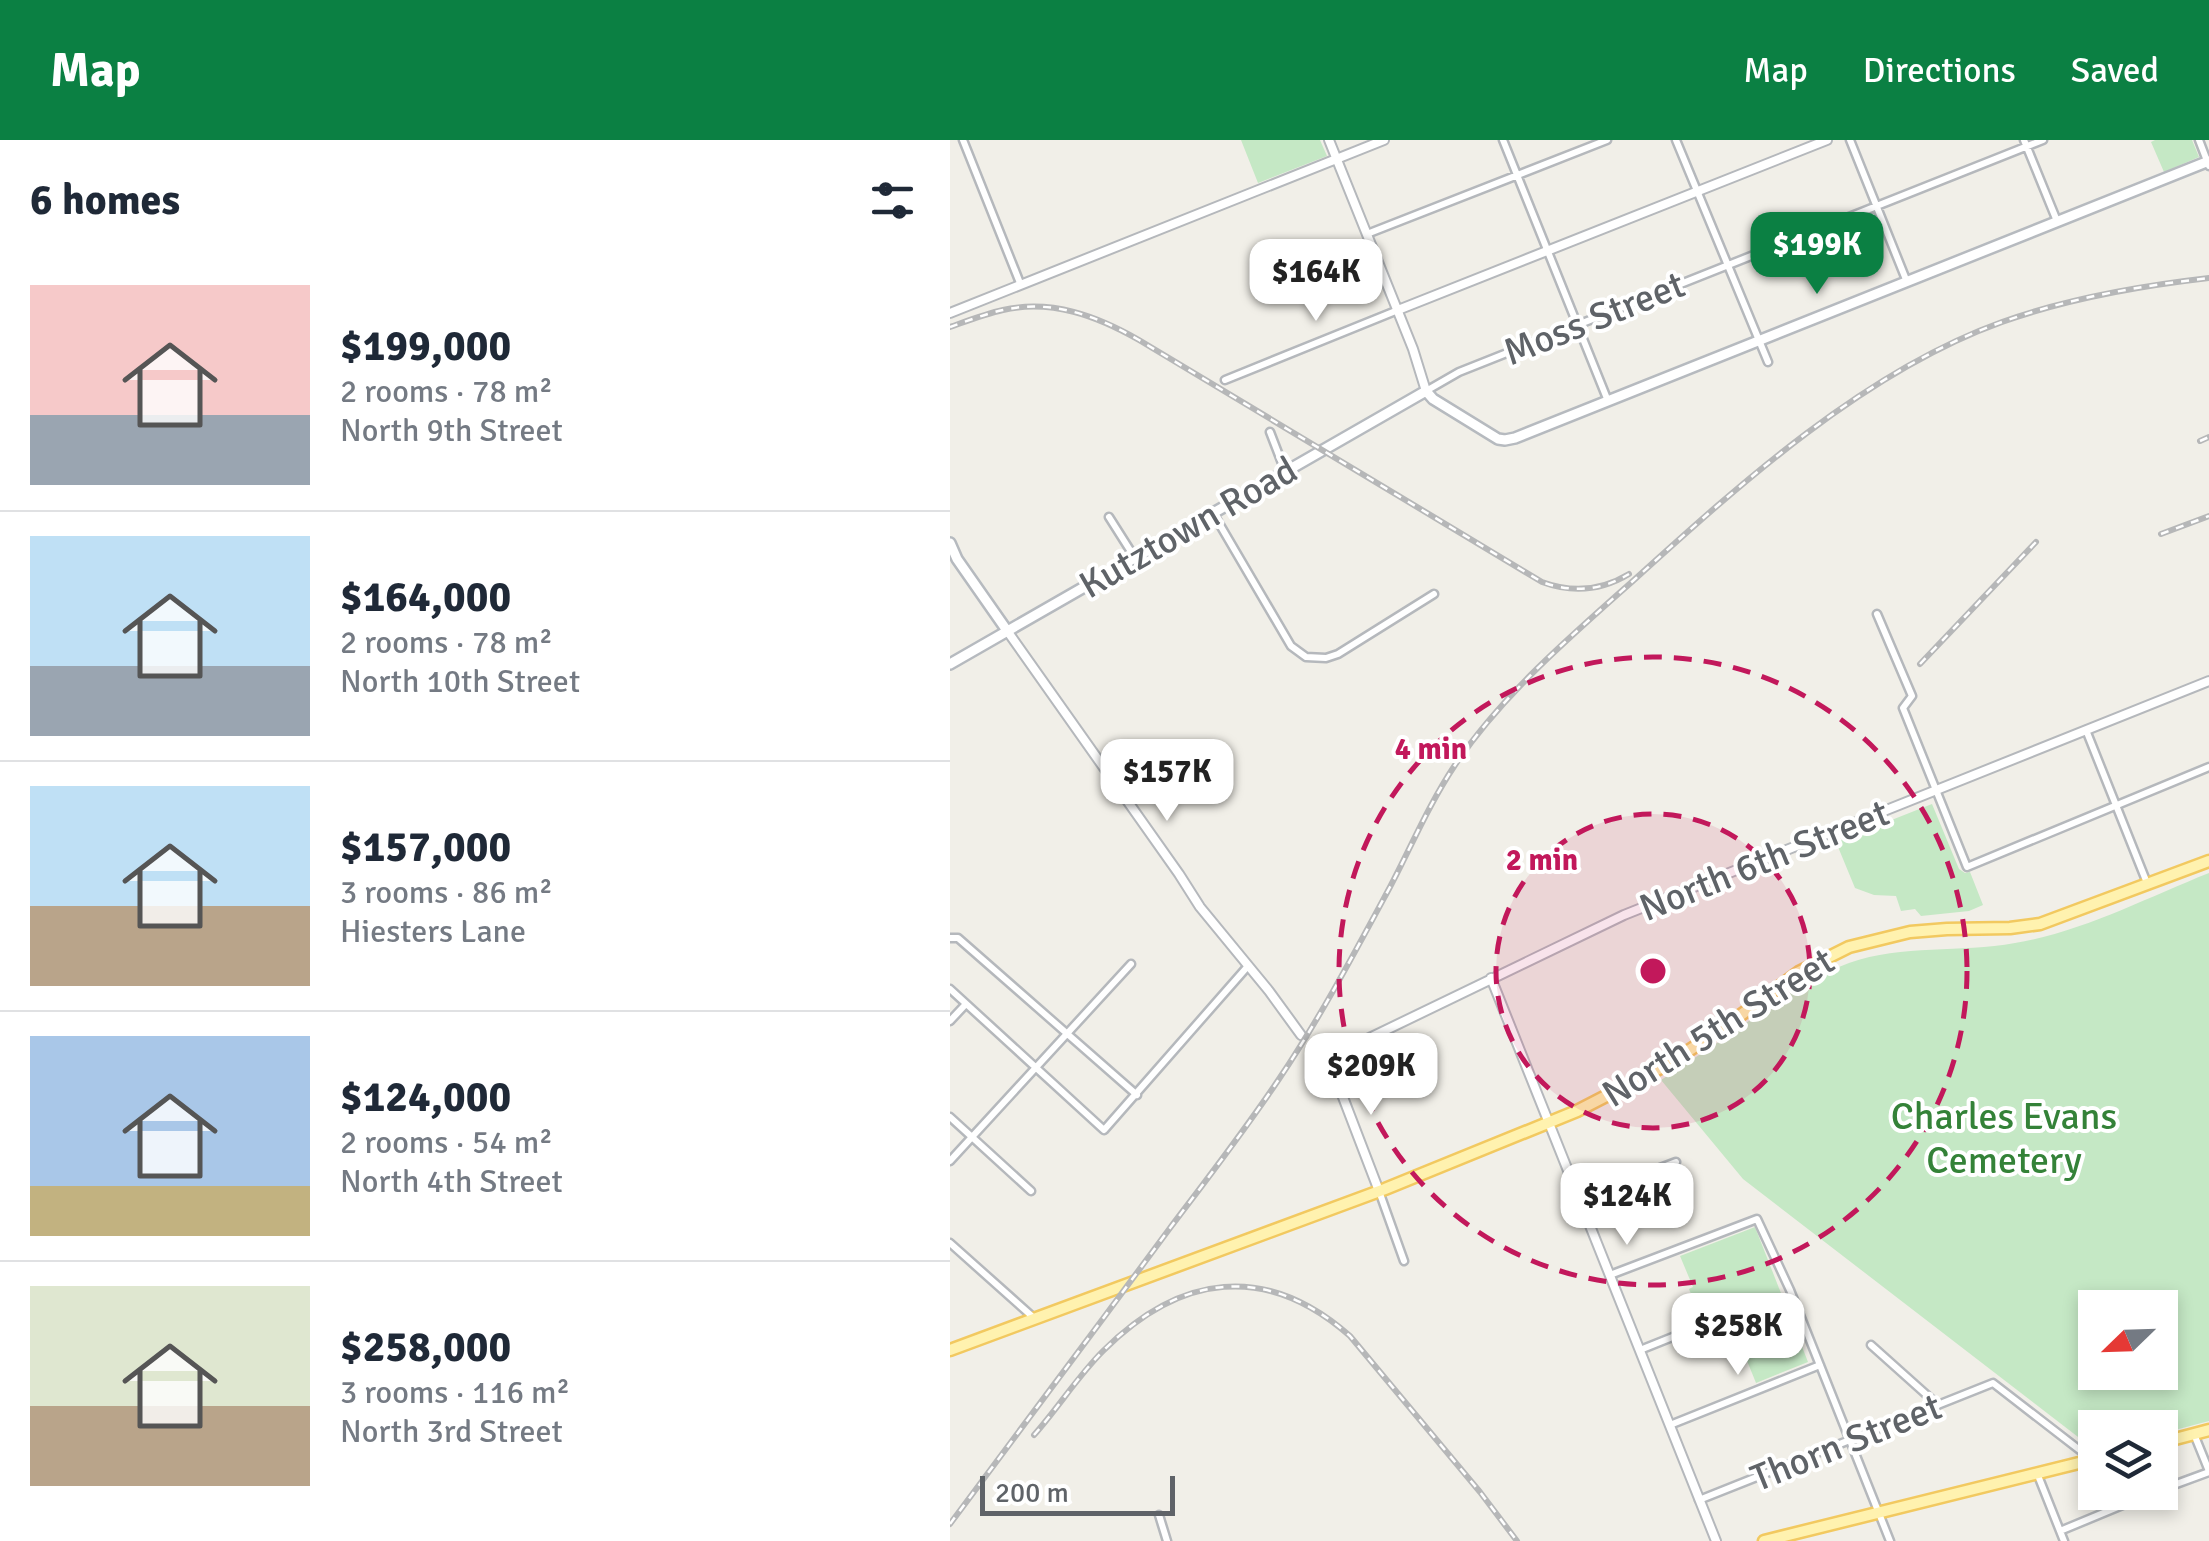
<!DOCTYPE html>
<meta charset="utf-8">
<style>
body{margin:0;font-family:Signika,sans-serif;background:#f6f6f7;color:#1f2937;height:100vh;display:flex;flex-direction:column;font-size:38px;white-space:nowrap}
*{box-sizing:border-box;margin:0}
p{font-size:32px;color:#747a83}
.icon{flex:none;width:55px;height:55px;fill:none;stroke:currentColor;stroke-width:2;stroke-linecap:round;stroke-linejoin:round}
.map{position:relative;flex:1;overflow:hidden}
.panel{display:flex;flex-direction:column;background:#fff;width:950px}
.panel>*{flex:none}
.needle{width:65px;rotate:247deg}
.tools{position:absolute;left:1128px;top:1150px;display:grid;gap:20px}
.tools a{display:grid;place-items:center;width:100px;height:100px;border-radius:0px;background:#fff;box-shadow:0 5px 15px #0003;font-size:50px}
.scale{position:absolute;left:30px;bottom:25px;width:195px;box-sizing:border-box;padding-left:10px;border:5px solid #5f6368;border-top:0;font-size:28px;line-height:35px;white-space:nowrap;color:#5f6368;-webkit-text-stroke:8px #fff;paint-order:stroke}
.price{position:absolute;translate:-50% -85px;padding:0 22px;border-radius:20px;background:#fff;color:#222;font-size:32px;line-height:65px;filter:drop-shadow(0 2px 5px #0008)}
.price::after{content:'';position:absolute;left:50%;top:60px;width:30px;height:22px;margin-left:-15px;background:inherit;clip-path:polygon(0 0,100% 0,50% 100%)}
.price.current{background:#0b8043;color:#fff}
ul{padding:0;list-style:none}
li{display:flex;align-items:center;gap:30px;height:250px;padding:0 30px}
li+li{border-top:2px solid #e0e1e3}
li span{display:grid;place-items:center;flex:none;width:280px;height:200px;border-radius:0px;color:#555}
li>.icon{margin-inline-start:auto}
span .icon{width:120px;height:120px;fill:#fffc;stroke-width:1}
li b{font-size:42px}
h2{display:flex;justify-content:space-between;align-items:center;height:120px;padding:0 30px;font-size:42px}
header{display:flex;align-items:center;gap:60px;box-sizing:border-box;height:140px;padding:0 50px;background:#0b8043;color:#fff}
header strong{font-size:48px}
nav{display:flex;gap:55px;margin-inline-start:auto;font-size:35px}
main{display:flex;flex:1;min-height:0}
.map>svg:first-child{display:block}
</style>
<header>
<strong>Map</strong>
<nav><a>Map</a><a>Directions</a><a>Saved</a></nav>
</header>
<main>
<section class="panel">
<h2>6 homes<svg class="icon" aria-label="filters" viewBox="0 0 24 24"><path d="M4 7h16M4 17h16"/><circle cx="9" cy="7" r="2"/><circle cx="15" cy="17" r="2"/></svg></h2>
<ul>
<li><span style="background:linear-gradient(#f6c9c9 65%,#9aa5b1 0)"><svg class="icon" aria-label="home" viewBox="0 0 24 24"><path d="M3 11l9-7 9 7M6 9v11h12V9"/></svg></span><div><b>$199,000</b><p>2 rooms · 78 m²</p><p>North 9th Street</p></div></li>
<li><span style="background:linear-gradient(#bfe0f5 65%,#9aa5b1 0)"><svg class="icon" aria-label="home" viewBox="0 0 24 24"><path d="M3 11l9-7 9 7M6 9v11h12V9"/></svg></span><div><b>$164,000</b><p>2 rooms · 78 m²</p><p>North 10th Street</p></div></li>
<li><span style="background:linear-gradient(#bfe0f5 60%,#b9a48a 0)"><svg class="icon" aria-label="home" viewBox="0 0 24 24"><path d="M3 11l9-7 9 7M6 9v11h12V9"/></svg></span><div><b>$157,000</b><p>3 rooms · 86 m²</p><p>Hiesters Lane</p></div></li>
<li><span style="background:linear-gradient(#a9c7e8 75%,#c2b280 0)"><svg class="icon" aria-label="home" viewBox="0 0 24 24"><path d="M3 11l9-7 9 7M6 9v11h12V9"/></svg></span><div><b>$124,000</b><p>2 rooms · 54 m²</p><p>North 4th Street</p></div></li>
<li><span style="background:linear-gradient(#dfe7d0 60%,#b9a48a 0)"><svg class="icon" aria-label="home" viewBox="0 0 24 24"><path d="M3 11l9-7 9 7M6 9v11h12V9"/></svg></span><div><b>$258,000</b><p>3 rooms · 116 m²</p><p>North 3rd Street</p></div></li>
</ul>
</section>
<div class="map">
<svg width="1259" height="1401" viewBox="0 0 1259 1401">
<rect width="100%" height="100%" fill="#f1efe8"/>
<!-- green -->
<path fill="#c5e8c5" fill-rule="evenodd" d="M 291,0 L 370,0 L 377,16 L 308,43 Z
M 1205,0 L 1242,0 L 1249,17 L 1214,32 L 1201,2 Z
M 982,664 L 1009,729 L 1015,733 L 1020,732 L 1033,765 L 1019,771 L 971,776 L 965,769 L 951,771 L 946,756 L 924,755 L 905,748 L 886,702 Z
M 1259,733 L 1259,1281 L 1210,1294 L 1210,1288 L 1145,1288 L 1145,1310 L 793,1039 L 711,940 C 743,919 775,898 806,876 C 836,856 865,835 899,823 C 953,804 1010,813 1065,803 C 1132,792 1196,758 1259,733 ZM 1145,1168 L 1210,1168 L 1210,1232 L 1145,1232 Z
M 805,1087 L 858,1222 L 806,1243 L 777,1171 L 752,1181 L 739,1149 L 743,1147 L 730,1116 Z"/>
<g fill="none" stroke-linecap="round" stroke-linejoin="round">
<!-- tertiary-tunnel -->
<path stroke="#ccccc8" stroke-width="8" stroke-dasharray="8 4" stroke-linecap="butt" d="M 351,895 L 378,918"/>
<!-- minor casing -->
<g stroke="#b5b8bc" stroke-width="11">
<path id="minor" d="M 13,0 L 70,143
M 553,0 L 658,261
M 726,0 L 818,222
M 900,0 L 957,142
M 1074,0 L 1107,81
M 1249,0 L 1259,26
M 417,94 L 657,0
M 275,240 L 448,170
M 476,251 L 509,232 L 1093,0
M 320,292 L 335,331
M 263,373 L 341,506 L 356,517 L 376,518 L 388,514 L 484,454
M 159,377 L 185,418
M 927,474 L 962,556 L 953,568 L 1017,727 L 1259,627
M 1136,590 L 1197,743
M 0,798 L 8,798 L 187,955
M 0,849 L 154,990 L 298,826
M 0,881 L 15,865
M 0,977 L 81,1051
M 0,1021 L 181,824
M 429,1051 L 454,1121
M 629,1059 L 726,1022
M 0,1103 L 84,1178
M 660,1135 L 807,1079 L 840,1150 L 940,1401
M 921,1205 L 988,1265
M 690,1210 L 775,1176
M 720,1285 L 870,1225
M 1244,1294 L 1259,1331
M 1087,1333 L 1114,1401
M 1210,1350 L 1259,1332
M 749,1360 L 1043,1243 L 1140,1318
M 209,1375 L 217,1401
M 1110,1391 L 1204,1352"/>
</g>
<!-- tertiary casing -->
<g stroke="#b5b8bc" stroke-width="12">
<path id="tertiary" d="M 379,0 L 463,209 L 476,251
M 448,170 L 877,0
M 0,173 L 434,0
M 58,492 L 229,734 L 250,767 L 319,851 L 351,895
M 541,838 L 766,1401
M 429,1051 L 378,918 L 674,775 L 1259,541"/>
</g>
<!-- secondary casing -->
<g stroke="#b6babf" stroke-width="14">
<path id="secondary" d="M 0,403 L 7,419 L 58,492
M 0,524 L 476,251 L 483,259 L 548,299 L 555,300 L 565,298 L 1259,21"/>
</g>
<!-- primary casing -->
<g stroke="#f2c960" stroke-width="15">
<path id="primary" d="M 0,1210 L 435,1049 L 627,971 L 720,923 L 776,886 L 849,832 L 899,807 L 960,792 L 997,789 L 1060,788 L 1090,784 L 1259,721
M 1210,1303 L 1259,1290
M 814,1401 L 1145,1319"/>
</g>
<!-- minor -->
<use href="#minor" stroke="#fff" stroke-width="6"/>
<!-- tertiary -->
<use href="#tertiary" stroke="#fff" stroke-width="8"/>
<!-- secondary -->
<use href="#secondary" stroke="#fff" stroke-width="9"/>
<!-- primary -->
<use href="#primary" stroke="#fff2af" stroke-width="10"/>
<!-- rail casing -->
<g stroke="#b6b7b8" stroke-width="6">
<path id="rail" d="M 0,187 C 17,181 35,174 53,170 C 102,159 147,176 189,200 L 592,442 C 622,453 651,451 679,434
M 1250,301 L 1259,297
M 1211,394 L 1259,376
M 970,524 L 1086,402
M 84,1295 C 108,1268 128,1236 153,1211 C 230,1134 316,1122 400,1196 L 530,1352 L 567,1401
M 0,1384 C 73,1286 147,1187 220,1088 C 257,1039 295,990 329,939 C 370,878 405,812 440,747 C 461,707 479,664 505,625 C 553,554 620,497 684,440 C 790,344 915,231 1052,182 C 1119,158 1189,146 1259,138"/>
</g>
<!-- rail -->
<use href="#rail" stroke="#fff" stroke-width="2.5" stroke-dasharray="8" stroke-linecap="butt"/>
</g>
<!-- distance rings -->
<circle cx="703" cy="831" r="157" fill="#c2185b" fill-opacity=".12"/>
<g fill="none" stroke="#c2185b" stroke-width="5" stroke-dasharray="18 12">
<circle cx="703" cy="831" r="157"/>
<circle cx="703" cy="831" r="314"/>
</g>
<g text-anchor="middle" stroke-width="8" stroke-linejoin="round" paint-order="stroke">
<!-- street labels -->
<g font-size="38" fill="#5f6368" stroke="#fff">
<text transform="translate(644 178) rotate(-22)" y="13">Moss Street</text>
<text transform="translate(238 387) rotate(-30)" y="13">Kutztown Road</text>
<text transform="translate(814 720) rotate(-22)" y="13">North 6th Street</text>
<text transform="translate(768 887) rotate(-32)" y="13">North 5th Street</text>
<text transform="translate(896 1302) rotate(-22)" y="13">Thorn Street</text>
</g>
<!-- park labels -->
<g font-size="38" fill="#348238" stroke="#fff">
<text x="1054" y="989">Charles Evans<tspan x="1054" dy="44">Cemetery</tspan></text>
</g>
</g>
<circle cx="703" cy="831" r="15" fill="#c2185b" stroke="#fff" stroke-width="5"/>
<g font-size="30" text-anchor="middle" font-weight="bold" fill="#c2185b" stroke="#fff" stroke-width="8" stroke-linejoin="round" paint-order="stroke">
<text x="481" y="619">4 min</text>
<text x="592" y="730">2 min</text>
</g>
</svg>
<div class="tools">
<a><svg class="needle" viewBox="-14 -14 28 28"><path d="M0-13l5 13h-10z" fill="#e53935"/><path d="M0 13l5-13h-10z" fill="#747a83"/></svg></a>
<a><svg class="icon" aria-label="layers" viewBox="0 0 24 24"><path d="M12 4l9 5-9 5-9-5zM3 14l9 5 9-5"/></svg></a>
</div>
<div class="scale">200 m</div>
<b class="price current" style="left:867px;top:157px">$199K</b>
<b class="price" style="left:366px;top:184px">$164K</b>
<b class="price" style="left:217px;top:684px">$157K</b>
<b class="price" style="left:421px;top:978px">$209K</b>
<b class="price" style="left:677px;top:1108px">$124K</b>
<b class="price" style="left:788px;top:1238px">$258K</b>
</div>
</main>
